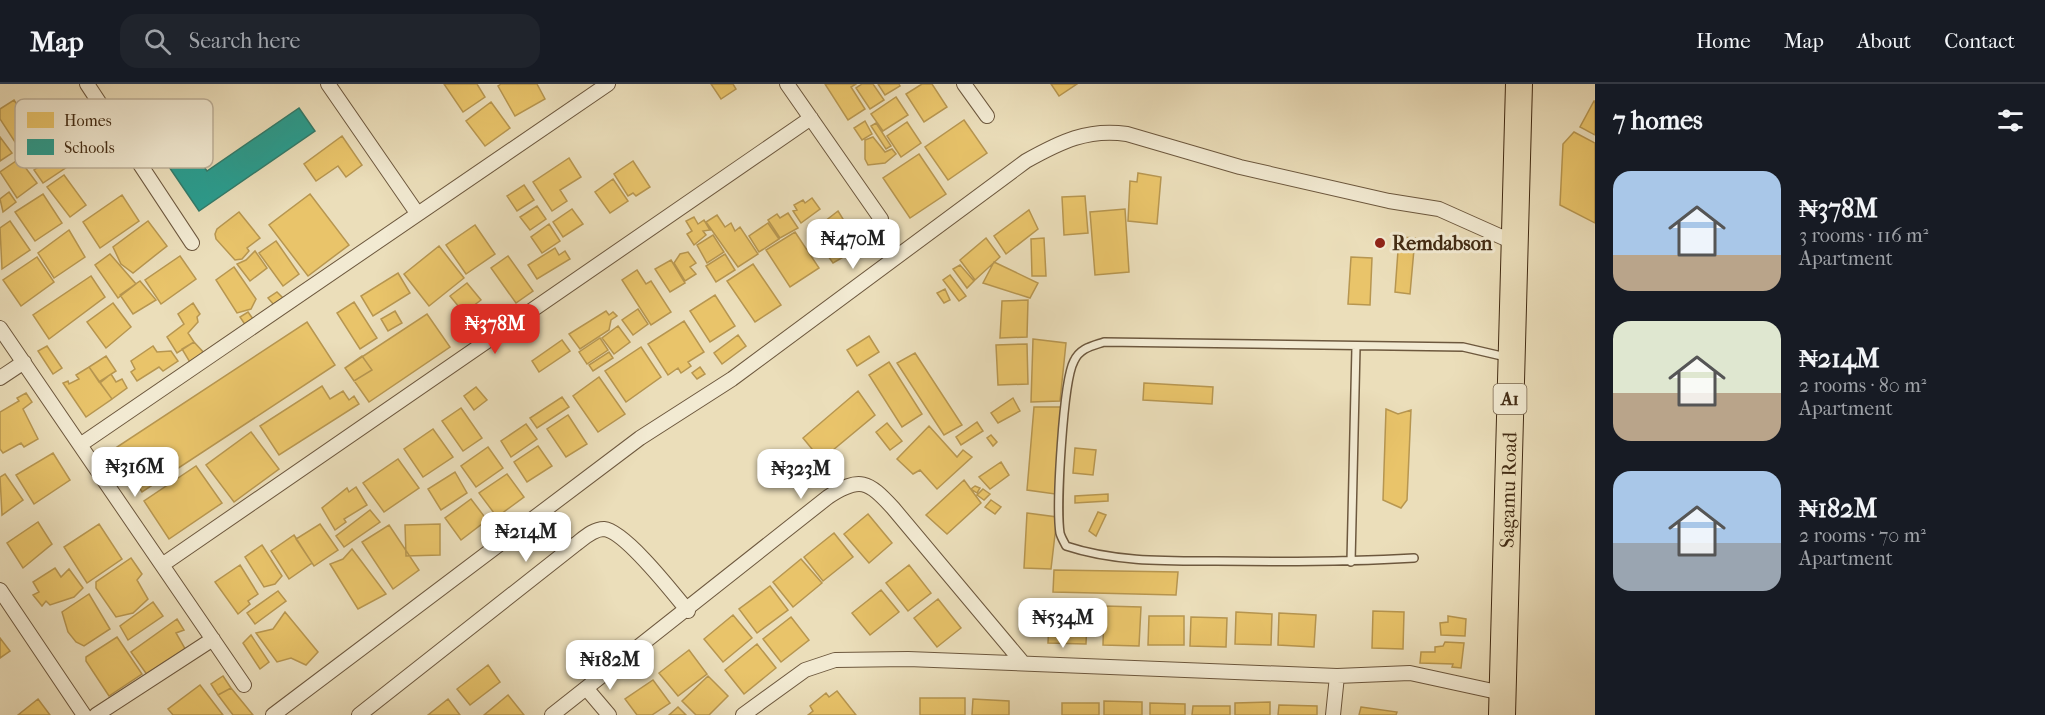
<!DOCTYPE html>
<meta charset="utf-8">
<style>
body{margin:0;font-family:"IM FELL French Canon",serif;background:#20242c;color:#f1f3f6;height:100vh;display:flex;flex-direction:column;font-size:22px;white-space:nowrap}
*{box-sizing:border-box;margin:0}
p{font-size:20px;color:#9ea1a6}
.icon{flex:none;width:33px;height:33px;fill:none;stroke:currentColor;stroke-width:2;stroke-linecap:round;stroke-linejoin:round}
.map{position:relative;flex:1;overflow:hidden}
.details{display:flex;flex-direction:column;background:#171b24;width:450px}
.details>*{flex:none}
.price{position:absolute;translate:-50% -51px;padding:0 14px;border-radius:12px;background:#fff;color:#222;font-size:20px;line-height:39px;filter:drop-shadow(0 2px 3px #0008)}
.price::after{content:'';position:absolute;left:50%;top:36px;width:18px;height:14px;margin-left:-9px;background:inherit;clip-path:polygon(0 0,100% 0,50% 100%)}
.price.current{background:#d93025;color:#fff}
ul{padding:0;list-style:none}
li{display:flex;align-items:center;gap:18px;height:150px;padding:0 18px}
li span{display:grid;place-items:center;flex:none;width:168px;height:120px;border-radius:18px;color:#555}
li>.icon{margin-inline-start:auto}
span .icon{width:72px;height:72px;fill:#fffc;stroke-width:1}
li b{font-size:26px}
h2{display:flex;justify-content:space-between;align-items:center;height:72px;padding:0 18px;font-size:26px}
header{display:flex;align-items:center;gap:36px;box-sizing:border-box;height:84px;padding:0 30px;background:#171b24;border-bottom:2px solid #363941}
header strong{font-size:28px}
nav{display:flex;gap:33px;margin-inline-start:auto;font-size:21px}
.search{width:420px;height:54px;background:#20242c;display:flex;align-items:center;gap:15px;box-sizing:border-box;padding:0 21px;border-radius:18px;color:#9ea1a6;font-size:22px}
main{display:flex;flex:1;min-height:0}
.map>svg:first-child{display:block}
</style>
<header>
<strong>Map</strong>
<div class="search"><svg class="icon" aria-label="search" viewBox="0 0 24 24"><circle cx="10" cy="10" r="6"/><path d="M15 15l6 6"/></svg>Search here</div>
<nav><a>Home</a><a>Map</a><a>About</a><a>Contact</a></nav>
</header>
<main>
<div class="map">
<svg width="1595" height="631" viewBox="0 0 1595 631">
<rect width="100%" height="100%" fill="#ebdeba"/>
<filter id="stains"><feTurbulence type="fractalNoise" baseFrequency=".00333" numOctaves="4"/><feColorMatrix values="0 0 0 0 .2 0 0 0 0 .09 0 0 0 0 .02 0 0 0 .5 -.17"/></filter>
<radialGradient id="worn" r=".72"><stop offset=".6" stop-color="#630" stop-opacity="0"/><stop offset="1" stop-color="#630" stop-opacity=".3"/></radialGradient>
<!-- homes -->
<path fill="#e9c46a" stroke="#b79650" stroke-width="1.5" d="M 444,0 L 477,0 L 485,13 L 463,28 Z
M 501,0 L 537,0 L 545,15 L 515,32 L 498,2 Z
M 711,0 L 733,0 L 736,5 L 721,15 Z
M 825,0 L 856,0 L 851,3 L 865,25 L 848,36 Z
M 862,0 L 873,0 L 884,16 L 870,25 L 856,4 Z
M 878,0 L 899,0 L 900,2 L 885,11 Z
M 922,0 L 932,0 L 947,23 L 924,38 L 906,10 Z
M 1051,0 L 1077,0 L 1059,12 Z
M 896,13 L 908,31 L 883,47 L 871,30 Z
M 14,16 L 33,46 L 15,58 L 0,35 L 0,25 Z
M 1594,17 L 1595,17 L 1595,51 L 1580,43 Z
M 491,18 L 510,44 L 485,62 L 466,37 Z
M 964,36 L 987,69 L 948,96 L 925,63 Z
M 865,37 L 872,50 L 862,56 L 854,44 Z
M 907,38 L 921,59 L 901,73 L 887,52 Z
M 876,39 L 891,62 L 886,65 L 871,42 Z
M 1574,48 L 1595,59 L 1595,139 L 1560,121 L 1563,60 Z
M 342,52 L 362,81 L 346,93 L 338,82 L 316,97 L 304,80 Z
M 0,53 L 12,69 L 0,77 Z
M 873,53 L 885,68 L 892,65 L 896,70 L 885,79 L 868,81 L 865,75 L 865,56 Z
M 58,70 L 67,83 L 43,99 L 34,86 Z
M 919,70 L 946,110 L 910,134 L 883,94 Z
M 569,74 L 581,93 L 560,106 L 567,117 L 552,127 L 533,98 Z
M 19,75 L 37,99 L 17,114 L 0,88 Z
M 633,77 L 650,103 L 636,112 L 633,109 L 628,112 L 614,90 Z
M 1138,89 L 1161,93 L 1157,140 L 1128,137 L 1130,97 L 1137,98 Z
M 64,91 L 86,121 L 70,133 L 47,103 Z
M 613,95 L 628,117 L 610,129 L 595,108 Z
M 524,101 L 534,116 L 517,127 L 507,112 Z
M 9,108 L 16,118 L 3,128 L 0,115 Z
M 43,110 L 62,139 L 35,157 L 15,128 Z
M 310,110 L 349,161 L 308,192 L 269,141 Z
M 122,111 L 139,137 L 100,164 L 83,138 Z
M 1085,112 L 1088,149 L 1064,151 L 1062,113 Z
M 812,114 L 820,125 L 801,139 L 793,127 L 797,126 L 794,121 L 803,116 L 805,119 Z
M 537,122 L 546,135 L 530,146 L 520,133 Z
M 572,125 L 583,140 L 563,153 L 553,138 Z
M 1125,125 L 1129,188 L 1095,191 L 1090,128 Z
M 1029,126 L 1038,145 L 1006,170 L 994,152 Z
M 838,127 L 843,135 L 840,140 L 850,152 L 851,147 L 859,156 L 852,168 L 833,179 L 811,148 Z
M 239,128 L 260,154 L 247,164 L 249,167 L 242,175 L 235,176 L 216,155 L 215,150 L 217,145 Z
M 788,129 L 798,144 L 780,154 L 768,136 L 777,130 L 780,134 Z
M 717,131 L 725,143 L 731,139 L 735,147 L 740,143 L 758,170 L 738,183 L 706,138 Z
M 694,133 L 698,140 L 704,136 L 710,146 L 703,147 L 706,151 L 694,161 L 687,150 L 692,147 L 686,137 Z
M 10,137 L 30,166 L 2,185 L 0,144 Z
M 148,137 L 167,162 L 133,189 L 121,180 L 113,163 Z
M 768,139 L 779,155 L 759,168 L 749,152 Z
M 549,140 L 560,157 L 542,169 L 531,153 Z
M 475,141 L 495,170 L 466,190 L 446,161 Z
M 69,146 L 85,173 L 54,194 L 38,169 Z
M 795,148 L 819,184 L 790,203 L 766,166 Z
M 713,151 L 724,168 L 707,179 L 697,161 Z
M 1399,153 L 1415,154 L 1410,210 L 1395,208 Z
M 986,154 L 1000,173 L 975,196 L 960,176 Z
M 1044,154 L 1046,192 L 1032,192 L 1031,155 Z
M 276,157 L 299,190 L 283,202 L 259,169 Z
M 439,162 L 464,194 L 429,222 L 404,190 Z
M 555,164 L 559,171 L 565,167 L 570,175 L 537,195 L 528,181 Z
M 255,167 L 267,184 L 250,197 L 237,180 L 246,176 Z
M 688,168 L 696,179 L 690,183 L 696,190 L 685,197 L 674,179 L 680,170 Z
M 110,170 L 136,200 L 118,214 L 95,181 Z
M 725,170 L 735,186 L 716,198 L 706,182 Z
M 180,172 L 196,195 L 161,220 L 145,196 Z
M 508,172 L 533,207 L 516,219 L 491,184 Z
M 37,173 L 54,198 L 21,222 L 3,196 Z
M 1351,173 L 1372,174 L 1370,221 L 1348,220 Z
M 671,176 L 685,199 L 670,208 L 655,185 Z
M 994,178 L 1038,199 L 1030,214 L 983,199 Z
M 753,180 L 781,221 L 755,238 L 727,197 Z
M 960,181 L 974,197 L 967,204 L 953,185 Z
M 234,183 L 256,215 L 251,225 L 237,229 L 216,196 Z
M 637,186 L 646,200 L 651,197 L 671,228 L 651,241 L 622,196 Z
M 398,189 L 410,209 L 373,232 L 361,212 Z
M 950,191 L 966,212 L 959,217 L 943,196 Z
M 91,192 L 105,213 L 49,255 L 33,231 Z
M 140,197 L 156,216 L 133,230 L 120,211 Z
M 467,199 L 481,216 L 464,229 L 450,212 Z
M 945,205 L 950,216 L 944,219 L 937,209 Z
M 277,208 L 283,214 L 274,221 L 268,214 Z
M 715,211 L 735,242 L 710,258 L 690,227 Z
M 1028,216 L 1027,253 L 1000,254 L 1002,217 Z
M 354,218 L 377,254 L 360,265 L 337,229 Z
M 113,219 L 131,243 L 106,264 L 87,238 Z
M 193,219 L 200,230 L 197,233 L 198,238 L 188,249 L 194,258 L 177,269 L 167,253 L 184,240 L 178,230 Z
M 638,225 L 648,240 L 633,251 L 622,236 Z
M 395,227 L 402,239 L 388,247 L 381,235 Z
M 606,227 L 609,231 L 613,228 L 617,232 L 611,236 L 609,246 L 580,265 L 569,250 Z
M 248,228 L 253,235 L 246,242 L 240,233 Z
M 427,230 L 450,263 L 369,318 L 345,284 Z
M 684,237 L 704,268 L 688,278 L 691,282 L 681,289 L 678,284 L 668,291 L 648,260 Z
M 307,238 L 335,281 L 142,408 L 114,365 Z
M 618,242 L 630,258 L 614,270 L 602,254 Z
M 738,251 L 746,262 L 722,280 L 714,269 Z
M 869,252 L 879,268 L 857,282 L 847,266 Z
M 600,254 L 608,266 L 587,280 L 579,268 Z
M 1033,255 L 1066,259 L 1060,317 L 1031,318 Z
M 562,256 L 570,267 L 539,288 L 532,277 Z
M 194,258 L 205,270 L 191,280 L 182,265 Z
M 1027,260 L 1028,300 L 998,301 L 996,261 Z
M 47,262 L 62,284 L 53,290 L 38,267 Z
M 153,262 L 157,268 L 171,267 L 178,277 L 163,287 L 159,283 L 137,297 L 131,288 L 135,285 L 131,277 Z
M 641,263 L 661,293 L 626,318 L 605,287 Z
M 609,268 L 613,274 L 593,287 L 589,281 Z
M 915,269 L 962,341 L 944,351 L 897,279 Z
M 106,272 L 116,287 L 99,298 L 89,283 Z
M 362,272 L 372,286 L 354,297 L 345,284 Z
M 889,278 L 922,330 L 902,343 L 869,291 Z
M 89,283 L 112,315 L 86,333 L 63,299 L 68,297 L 69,300 L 79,295 L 76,291 Z
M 700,283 L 705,290 L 697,295 L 692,289 Z
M 111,290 L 116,298 L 122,295 L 127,304 L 112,315 L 100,299 Z
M 599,293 L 625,330 L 598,348 L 573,312 Z
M 1144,299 L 1213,303 L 1212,320 L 1143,316 Z
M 322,302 L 330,315 L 343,307 L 349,316 L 354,312 L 359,320 L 279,371 L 260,342 Z
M 476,303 L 487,316 L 474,326 L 464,312 Z
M 858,307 L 875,331 L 821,376 L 803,354 Z
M 26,309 L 32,318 L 23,325 L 38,355 L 24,363 L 21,359 L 3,369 L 0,365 L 0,328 L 19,317 L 17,314 Z
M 562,313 L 569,323 L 537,344 L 530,334 Z
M 1013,314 L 1020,327 L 998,339 L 991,329 Z
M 1034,323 L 1063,323 L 1055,410 L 1027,406 Z
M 461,324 L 482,354 L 463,367 L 442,337 Z
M 1386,325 L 1398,330 L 1411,326 L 1407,416 L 1401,424 L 1383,416 Z
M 568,331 L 587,360 L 566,373 L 547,345 Z
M 977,338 L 983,347 L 961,361 L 956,353 Z
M 887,339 L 902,357 L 890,366 L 876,348 Z
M 526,340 L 537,355 L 511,373 L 501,357 Z
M 929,342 L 957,373 L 963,366 L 972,373 L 937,405 L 920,386 L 913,390 L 897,375 Z
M 433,345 L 453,373 L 423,393 L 404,365 Z
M 251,348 L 279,385 L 234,418 L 206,381 Z
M 991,351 L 997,358 L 993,362 L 987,354 Z
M 538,362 L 552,382 L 527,398 L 514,378 Z
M 488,363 L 503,384 L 476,403 L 461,382 Z
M 1075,364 L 1096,366 L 1093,391 L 1073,389 Z
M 53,369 L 70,396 L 34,420 L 16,391 Z
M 398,375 L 419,404 L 384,428 L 363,399 Z
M 1001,378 L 1009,391 L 990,405 L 979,393 Z
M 196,382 L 222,419 L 169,455 L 144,417 Z
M 455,388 L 467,409 L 441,426 L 428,405 Z
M 5,390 L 23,416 L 2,431 L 0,393 Z
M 507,390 L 524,413 L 497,433 L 479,409 Z
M 964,396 L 981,419 L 947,450 L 926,431 Z
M 975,402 L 980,404 L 977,409 L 971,405 Z
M 356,403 L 367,421 L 344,435 L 346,438 L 335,446 L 322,424 L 347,404 L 349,408 Z
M 983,405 L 990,410 L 984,416 L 977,411 Z
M 1108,410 L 1108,417 L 1075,419 L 1075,412 Z
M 471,415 L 487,436 L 461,456 L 445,434 Z
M 991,416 L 1001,423 L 995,430 L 985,423 Z
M 370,426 L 380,438 L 344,463 L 336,452 Z
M 1098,428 L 1106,431 L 1096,452 L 1089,447 Z
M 1027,429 L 1057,433 L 1051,485 L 1024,484 Z
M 868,430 L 892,459 L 869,479 L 844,450 Z
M 38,438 L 52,460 L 23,484 L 7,459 Z
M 99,440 L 122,475 L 87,499 L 64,463 Z
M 320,440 L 338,466 L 314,482 L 296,455 Z
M 440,440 L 440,471 L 406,472 L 405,441 Z
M 389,441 L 419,486 L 393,505 L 362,458 Z
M 834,449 L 853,473 L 823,497 L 804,473 Z
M 294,451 L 312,479 L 289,495 L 271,467 Z
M 262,461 L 282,492 L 275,500 L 264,503 L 245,473 Z
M 352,465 L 386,510 L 358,525 L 330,480 L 343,475 Z
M 131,474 L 142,490 L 137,496 L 148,515 L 133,529 L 116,533 L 96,504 L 96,498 Z
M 801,475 L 822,499 L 793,523 L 773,498 Z
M 240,481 L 258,510 L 248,517 L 250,520 L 238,530 L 215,498 Z
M 909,481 L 931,509 L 908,527 L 886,499 Z
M 55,484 L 61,493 L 69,485 L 83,504 L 74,513 L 50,521 L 46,517 L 42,522 L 33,511 L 39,508 L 33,498 Z
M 1054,486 L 1178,488 L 1176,511 L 1053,508 Z
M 770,502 L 788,526 L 757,549 L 739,525 Z
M 881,506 L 899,528 L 870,551 L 852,529 Z
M 278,507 L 286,517 L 255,540 L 247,529 Z
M 89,510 L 110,545 L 84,562 L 76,558 L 68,548 L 62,528 Z
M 938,515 L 961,544 L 937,563 L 914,534 Z
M 153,518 L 163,532 L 128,556 L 120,542 Z
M 1104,522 L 1141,523 L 1139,562 L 1103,561 Z
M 1373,527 L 1404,528 L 1403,565 L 1372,564 Z
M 285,528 L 318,568 L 306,581 L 291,574 L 277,578 L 256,549 L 273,545 Z
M 1236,528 L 1272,530 L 1271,561 L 1235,560 Z
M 1279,529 L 1316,531 L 1314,563 L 1278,561 Z
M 733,531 L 752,554 L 723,578 L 704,555 Z
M 1149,532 L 1184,532 L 1184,561 L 1148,561 Z
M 1448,532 L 1466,535 L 1465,552 L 1441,551 L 1440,539 L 1448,538 Z
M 791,533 L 809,556 L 781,578 L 763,555 Z
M 1191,533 L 1227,534 L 1226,563 L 1190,562 Z
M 177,535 L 184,546 L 176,549 L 187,568 L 150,595 L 131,568 Z
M 1049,536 L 1087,537 L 1086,560 L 1048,559 Z
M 251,551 L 269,578 L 260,585 L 243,559 Z
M 117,553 L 142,590 L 109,612 L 86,577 L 86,573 Z
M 0,554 L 10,567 L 0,574 Z
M 1445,558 L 1464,559 L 1461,584 L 1452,583 L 1453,580 L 1420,579 L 1421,568 L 1435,568 L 1435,563 L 1443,562 Z
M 757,560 L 776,584 L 744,610 L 725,586 Z
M 689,566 L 707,590 L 678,612 L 659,589 Z
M 488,581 L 500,598 L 470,621 L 457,605 Z
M 223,592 L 231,604 L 218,611 L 211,600 Z
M 708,592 L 728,612 L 709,631 L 696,631 L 682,617 Z
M 653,596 L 670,619 L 652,631 L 637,631 L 625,615 Z
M 200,601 L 223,631 L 173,631 L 168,625 Z
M 231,604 L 253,631 L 233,631 L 218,611 Z
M 837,607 L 856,631 L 808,631 L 813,627 L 810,622 L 826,609 L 829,613 Z
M 508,611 L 524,631 L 484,631 Z
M 920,614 L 965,614 L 965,631 L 920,631 Z
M 38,615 L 50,631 L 18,631 Z
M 448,615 L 460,631 L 428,631 Z
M 973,615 L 1009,617 L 1009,631 L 972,631 Z
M 1104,617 L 1142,618 L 1142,631 L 1104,631 Z
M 1270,618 L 1270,631 L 1235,631 L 1235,619 Z
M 1062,619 L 1099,619 L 1099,631 L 1062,631 Z
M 1150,619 L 1185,620 L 1185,631 L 1150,631 Z
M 1279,621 L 1317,622 L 1317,631 L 1278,631 Z
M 1193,622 L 1230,622 L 1230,631 L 1192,631 Z
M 678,623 L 686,631 L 669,631 Z
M 1361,623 L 1397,628 L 1396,631 L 1359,631 Z"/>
<!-- schools -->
<path fill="#2a9d8f" stroke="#327b6a" stroke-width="1.5" d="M 299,24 L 315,47 L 199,127 L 167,80 L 190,64 L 207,87 Z"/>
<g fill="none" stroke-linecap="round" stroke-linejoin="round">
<!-- lane casing -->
<g stroke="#6d583e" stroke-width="10">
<path id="lane" d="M 1414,474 C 1348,478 1282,478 1216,477 C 1166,477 1114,478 1066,462 C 1064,458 1061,453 1060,449 C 1056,423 1063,297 1074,277 C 1080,264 1092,262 1104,258 L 1463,263 L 1506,273
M 1351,478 L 1356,263"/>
</g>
<!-- street casing -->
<g stroke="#6d583e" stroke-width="16">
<path id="street" d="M 87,0 L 192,159
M 328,0 L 417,129
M 787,0 L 881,135
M 964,0 L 987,32
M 0,244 L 244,601
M 0,294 L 24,278
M 80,361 L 608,0
M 162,481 L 811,34
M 0,506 L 84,631
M 586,604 L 609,631
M 96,631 L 213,555
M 273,631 L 640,354 L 732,295 L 1026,77 C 1060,58 1088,44 1127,50 L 1240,83 L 1389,117 L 1439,125 L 1513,158
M 359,631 L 576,460 C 584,454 593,445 604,445 C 625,447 674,510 688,527
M 552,631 L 828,413 C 860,392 868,397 893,424 L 1023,579
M 743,631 L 805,586 L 835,576 L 908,575 L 1337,592 L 1410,589 L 1502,609
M 1333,631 L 1337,592"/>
</g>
<!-- highway casing -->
<g stroke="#432c14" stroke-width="28">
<g id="highway">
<path id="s1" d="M 1502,631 L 1519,0"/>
</g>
</g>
<!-- lane -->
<use href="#lane" stroke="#f2ead2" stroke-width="7"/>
<!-- street -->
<use href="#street" stroke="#f2ead2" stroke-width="14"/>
<!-- highway -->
<use href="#highway" stroke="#ebdeba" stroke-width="26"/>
</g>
<!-- markers -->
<circle fill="#8f2418" stroke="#f2ead2" stroke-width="2" cx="1380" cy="159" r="6"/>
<g text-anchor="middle" stroke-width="6" stroke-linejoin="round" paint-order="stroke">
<!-- shield labels -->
<rect fill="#f2ead2" stroke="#78654d" stroke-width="1.5" x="1493.5" y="300" width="33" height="30" rx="4.5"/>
<g font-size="18" font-weight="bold" fill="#432c14">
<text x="1510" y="321">A1</text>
</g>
<!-- poi labels -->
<g font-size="20" font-weight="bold" fill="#432c14" stroke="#f2ead2" text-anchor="start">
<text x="1392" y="166">Remdabson</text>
</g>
<!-- street labels -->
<g font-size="20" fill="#432c14" stroke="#f2ead2">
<text dy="7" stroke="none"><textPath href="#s1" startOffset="225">Sagamu Road</textPath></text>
</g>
</g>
<!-- legend -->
<rect x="15" y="15" width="198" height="69" rx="9" fill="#f2ead2" stroke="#beb199" stroke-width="1.5"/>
<rect x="27" y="28" width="27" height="16" fill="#e9c46a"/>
<rect x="27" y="55" width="27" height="16" fill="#2a9d8f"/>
<g font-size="16" fill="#432c14">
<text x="64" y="42">Homes</text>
<text x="64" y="69">Schools</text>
</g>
<rect width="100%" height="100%" filter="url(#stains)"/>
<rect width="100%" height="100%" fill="url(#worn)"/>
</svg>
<b class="price" style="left:853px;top:186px">₦470M</b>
<b class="price current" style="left:495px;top:271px">₦378M</b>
<b class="price" style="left:135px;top:414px">₦316M</b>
<b class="price" style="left:801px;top:416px">₦323M</b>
<b class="price" style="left:526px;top:479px">₦214M</b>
<b class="price" style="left:1063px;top:565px">₦534M</b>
<b class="price" style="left:610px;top:607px">₦182M</b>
</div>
<section class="details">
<h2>7 homes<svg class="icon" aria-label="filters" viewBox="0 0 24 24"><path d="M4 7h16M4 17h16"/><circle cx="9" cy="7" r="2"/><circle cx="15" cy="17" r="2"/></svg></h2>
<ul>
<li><span style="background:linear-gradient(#a9c7e8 70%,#b9a48a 0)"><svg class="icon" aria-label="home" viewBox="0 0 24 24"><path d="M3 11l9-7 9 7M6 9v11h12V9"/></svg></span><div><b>₦378M</b><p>3 rooms · 116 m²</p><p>Apartment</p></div></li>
<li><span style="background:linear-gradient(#dfe7d0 60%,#b9a48a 0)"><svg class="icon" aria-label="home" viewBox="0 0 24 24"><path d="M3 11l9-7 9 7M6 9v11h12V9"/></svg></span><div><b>₦214M</b><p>2 rooms · 80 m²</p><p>Apartment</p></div></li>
<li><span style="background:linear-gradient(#a9c7e8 60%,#9aa5b1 0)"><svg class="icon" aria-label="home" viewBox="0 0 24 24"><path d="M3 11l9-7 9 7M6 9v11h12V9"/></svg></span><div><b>₦182M</b><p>2 rooms · 70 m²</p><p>Apartment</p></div></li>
</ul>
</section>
</main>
